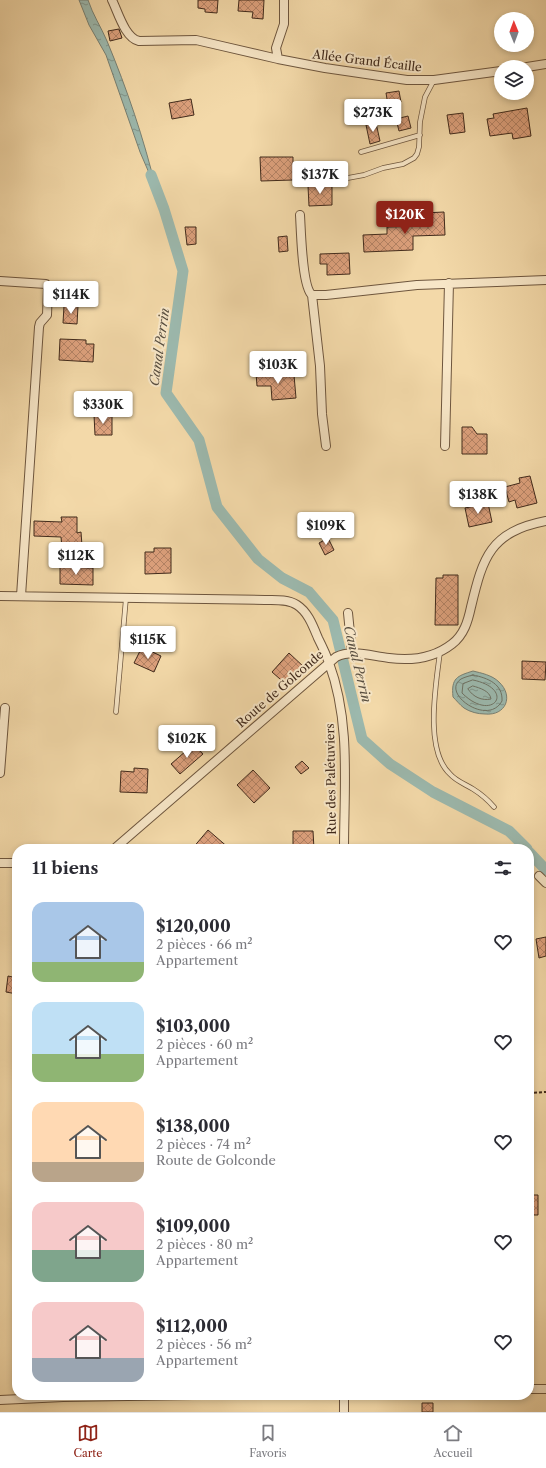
<!DOCTYPE html>
<html lang="fr">
<meta charset="utf-8">
<style>
body{margin:0;font-family:"Libre Caslon Text",serif;background:#f2f2f3;color:#2b2b33;height:100vh;display:flex;flex-direction:column;font-size:15px;white-space:nowrap}
*{box-sizing:border-box;margin:0}
p{font-size:13px;color:#7c7c81}
.icon{flex:none;width:22px;height:22px;fill:none;stroke:currentColor;stroke-width:2;stroke-linecap:round;stroke-linejoin:round}
.map{position:relative;flex:1;overflow:hidden}
.panel{position:absolute;left:12px;top:844px;width:522px;height:556px;display:flex;flex-direction:column;background:#fff;border-radius:16px;box-shadow:0 2px 6px #0003}
.panel>*{flex:none}
.needle{width:26px;rotate:359deg}
.tools{position:absolute;left:494px;top:12px;display:grid;gap:8px}
.tools a{display:grid;place-items:center;width:40px;height:40px;border-radius:50%;background:#fff;box-shadow:0 2px 6px #0003;font-size:20px}
.price{position:absolute;translate:-50% -34px;padding:0 9px;border-radius:4px;background:#fff;color:#222;font-size:13px;line-height:26px;filter:drop-shadow(0 1px 2px #0008)}
.price::after{content:'';position:absolute;left:50%;top:24px;width:12px;height:9px;margin-left:-6px;background:inherit;clip-path:polygon(0 0,100% 0,50% 100%)}
.price.current{background:#8f2418;color:#fff}
ul{padding:0;list-style:none}
li{display:flex;align-items:center;gap:12px;height:100px;padding:0 20px}
li span{display:grid;place-items:center;flex:none;width:112px;height:80px;border-radius:12px;color:#555}
li>.icon{margin-inline-start:auto}
span .icon{width:48px;height:48px;fill:#fffc;stroke-width:1}
li b{font-size:17px}
h2{display:flex;justify-content:space-between;align-items:center;height:48px;padding:0 20px;font-size:17px}
.tabs{display:flex;justify-content:space-around;align-items:center;height:56px;border-top:1px solid #e1e1e2;background:#fff;font-size:11px;color:#7c7c81}
.tabs a{display:grid;justify-items:center;gap:2px}
.tabs .current{color:#8f2418}
.map>svg:first-child{display:block}
</style>
<div class="map">
<svg width="546" height="1412" viewBox="0 0 546 1412">
<defs>
<pattern id="water-ripples" width="26" height="14" patternUnits="userSpaceOnUse"><rect width="26" height="14" fill="#9cb9ae"/><path d="M2 4q2-2 4 0t4 0M15 11q2-2 4 0t4 0" fill="none" stroke="#81978d"/></pattern>
<pattern id="building-cross-hatch" width="8" height="8" patternUnits="userSpaceOnUse"><rect width="8" height="8" fill="#dca07c"/><path d="M0 0l8 8M0 8l8-8" fill="none" stroke="#b48365"/></pattern>
</defs>
<rect width="100%" height="100%" fill="#f3d9a9"/>
<filter id="stains"><feTurbulence type="fractalNoise" baseFrequency=".005" numOctaves="4"/><feColorMatrix values="0 0 0 0 .2 0 0 0 0 .09 0 0 0 0 .02 0 0 0 .5 -.17"/></filter>
<radialGradient id="worn" r=".72"><stop offset=".6" stop-color="#630" stop-opacity="0"/><stop offset="1" stop-color="#630" stop-opacity=".3"/></radialGradient>
<!-- water -->
<path fill="url(#water-ripples)" stroke="#788073" d="M 79,0 L 88,0 C 93,15 101,27 107,41 C 127,89 144,139 156,189 L 140,152 L 106,55 L 89,25 Z
M 473,671 C 481,673 492,675 499,682 C 514,696 506,716 485,714 C 478,714 470,712 464,708 C 460,705 456,700 453,697 C 451,678 457,676 473,671 Z"/>
<g fill="none" stroke-linecap="round" stroke-linejoin="round">
<!-- shore -->
<path stroke="#6e7264" stroke-width="1" d="M 473,675 C 488,678 503,684 502,701 C 488,727 440,693 461,679 C 465,677 469,676 473,675 Z
M 473,680 C 517,689 493,724 462,693 L 463,684 Z
M 473,686 C 480,688 490,691 491,699 C 482,701 473,697 468,689 Z"/>
<!-- canal -->
<path stroke="#9cb9ae" stroke-width="11" d="M 151,175 L 164,209 L 183,271 L 166,393 L 199,440 L 217,507 L 258,559 L 282,578 L 309,592 L 333,620 L 362,739 L 390,764 L 433,792 L 509,831 L 527,849
M 529,852 L 546,870"/>
</g>
<!-- building -->
<path fill="url(#building-cross-hatch)" stroke="#412a1b" d="M 198,0 L 218,0 L 217,13 L 205,12 L 205,9 L 198,8 Z
M 239,0 L 264,0 L 263,19 L 252,18 L 253,12 L 238,11 Z
M 119,29 L 122,38 L 110,41 L 108,31 Z
M 399,91 L 401,102 L 388,105 L 386,93 Z
M 191,99 L 194,115 L 172,119 L 169,103 Z
M 527,108 L 531,136 L 513,139 L 512,133 L 490,136 L 487,119 L 494,118 L 493,114 Z
M 463,113 L 465,132 L 450,134 L 447,115 Z
M 408,116 L 411,128 L 399,131 L 396,119 Z
M 376,123 L 380,141 L 370,144 L 366,125 Z
M 260,157 L 293,157 L 293,180 L 261,181 Z
M 332,185 L 332,205 L 309,206 L 308,186 Z
M 444,212 L 445,235 L 413,236 L 413,250 L 364,252 L 363,235 L 387,234 L 387,227 L 424,226 L 423,213 Z
M 185,227 L 196,227 L 196,244 L 187,245 Z
M 287,236 L 288,251 L 279,252 L 278,237 Z
M 349,253 L 350,274 L 327,275 L 327,264 L 320,264 L 320,254 Z
M 64,306 L 78,306 L 77,324 L 63,323 Z
M 60,339 L 86,340 L 86,344 L 94,344 L 93,362 L 59,360 Z
M 270,372 L 270,376 L 294,375 L 296,398 L 272,400 L 271,386 L 257,386 L 256,373 Z
M 94,415 L 112,415 L 112,435 L 95,435 Z
M 462,427 L 472,427 L 477,434 L 487,434 L 487,454 L 462,454 Z
M 530,476 L 537,503 L 517,508 L 515,500 L 509,502 L 505,487 L 520,483 L 519,478 Z
M 488,503 L 492,522 L 469,527 L 465,508 Z
M 61,517 L 77,517 L 77,533 L 81,532 L 82,546 L 62,548 L 61,537 L 34,536 L 34,521 L 62,522 Z
M 328,538 L 334,550 L 325,555 L 319,543 Z
M 154,548 L 171,548 L 171,573 L 145,574 L 145,552 L 154,552 Z
M 60,567 L 93,568 L 93,585 L 60,584 Z
M 443,575 L 458,575 L 458,625 L 435,625 L 436,578 L 443,578 Z
M 142,647 L 161,656 L 154,672 L 134,663 Z
M 289,653 L 305,668 L 288,686 L 272,672 Z
M 522,661 L 546,662 L 545,680 L 522,679 Z
M 194,744 L 203,754 L 180,774 L 171,764 Z
M 302,761 L 309,768 L 301,774 L 295,767 Z
M 134,768 L 148,769 L 147,793 L 120,792 L 121,771 L 134,772 Z
M 253,770 L 270,788 L 254,803 L 237,785 Z
M 208,830 L 230,849 L 192,849 Z
M 293,831 L 313,831 L 314,849 L 293,849 Z
M 546,937 L 546,956 L 539,958 L 536,939 Z
M 8,976 L 17,978 L 17,994 L 6,992 Z
M 529,1195 L 538,1195 L 538,1215 L 529,1215 Z
M 422,1403 L 433,1403 L 433,1412 L 422,1412 Z"/>
<g fill="none" stroke-linecap="round" stroke-linejoin="round">
<!-- service casing -->
<g stroke="#6e563e" stroke-width="5.5">
<path id="service" d="M 361,152 L 420,135
M 337,180 L 364,175 L 383,168 L 403,164 L 414,158 L 417,154 L 419,147 L 420,122 L 425,97 L 434,80
M 440,652 C 436,684 424,750 450,774 C 456,781 465,784 473,789 C 481,794 488,800 494,807
M 116,712 L 126,598"/>
</g>
<!-- minor casing -->
<g stroke="#6e563e" stroke-width="10">
<path id="minor" d="M 112,0 C 118,12 125,38 139,41 L 196,40 L 278,59 L 325,68 L 407,80 L 434,80 L 501,71
M 278,59 L 276,48 L 284,24 L 284,0
M 527,67 L 546,64
M 300,215 C 301,230 302,287 312,295 L 326,295 L 417,285 L 546,280
M 0,281 L 46,284 L 48,288 L 47,315 L 40,323 L 39,327 L 21,596
M 312,295 L 320,366 L 322,414 L 326,446
M 445,446 L 449,283
M 0,596 L 265,600 C 275,600 288,599 297,605 C 308,612 313,626 318,638 C 322,646 326,654 329,663 C 351,722 344,787 344,849
M 348,613 L 352,653
M 0,773 L 5,708
M 114,849 L 336,657 C 352,649 371,656 389,658 C 411,661 434,658 452,644 C 464,635 468,621 471,607 C 483,557 490,532 546,521
M 0,863 L 17,863
M 539,876 L 546,883
M 529,1389 L 546,1389
M 344,1395 L 344,1412
M 0,1400 L 63,1397 L 193,1395"/>
</g>
<!-- path -->
<path stroke="#412a1b" stroke-width="2" stroke-dasharray="3 2" stroke-linecap="butt" d="M 529,1093 L 546,1092"/>
<!-- service -->
<use href="#service" stroke="#f7e6c7" stroke-width="4"/>
<!-- minor -->
<use href="#minor" stroke="#f7e6c7" stroke-width="8"/>
</g>
<g text-anchor="middle" stroke-width="4" stroke-linejoin="round" paint-order="stroke">
<!-- street labels -->
<g font-size="12" fill="#412a1b" stroke="#f7e6c7">
<text transform="translate(367 61) rotate(7)" y="4">Allée Grand Écaille</text>
<text transform="translate(280 689) rotate(-41)" y="4">Route de Golconde</text>
<text transform="translate(331 779) rotate(-91)" y="4">Rue des Palétuviers</text>
</g>
<!-- water labels -->
<g font-size="13" font-style="italic" fill="#584e40" stroke="#f7e6c7">
<text transform="translate(159 347) rotate(-82)" y="5">Canal Perrin</text>
<text transform="translate(358 664) rotate(76)" y="5">Canal Perrin</text>
</g>
</g>
<rect width="100%" height="100%" filter="url(#stains)"/>
<rect width="100%" height="100%" fill="url(#worn)"/>
</svg>
<div class="tools">
<a><svg class="needle" viewBox="-14 -14 28 28"><path d="M0-13l5 13h-10z" fill="#e53935"/><path d="M0 13l5-13h-10z" fill="#7c7c81"/></svg></a>
<a><svg class="icon" aria-label="layers" viewBox="0 0 24 24"><path d="M12 4l9 5-9 5-9-5zM3 14l9 5 9-5"/></svg></a>
</div>
<b class="price" style="left:373px;top:133px">$273K</b>
<b class="price" style="left:320px;top:195px">$137K</b>
<b class="price current" style="left:405px;top:235px">$120K</b>
<b class="price" style="left:71px;top:315px">$114K</b>
<b class="price" style="left:278px;top:385px">$103K</b>
<b class="price" style="left:103px;top:425px">$330K</b>
<b class="price" style="left:478px;top:515px">$138K</b>
<b class="price" style="left:326px;top:546px">$109K</b>
<b class="price" style="left:76px;top:576px">$112K</b>
<b class="price" style="left:148px;top:660px">$115K</b>
<b class="price" style="left:187px;top:759px">$102K</b>
<section class="panel">
<h2>11 biens<svg class="icon" aria-label="filters" viewBox="0 0 24 24"><path d="M4 7h16M4 17h16"/><circle cx="9" cy="7" r="2"/><circle cx="15" cy="17" r="2"/></svg></h2>
<ul>
<li><span style="background:linear-gradient(#a9c7e8 75%,#8fb573 0)"><svg class="icon" aria-label="home" viewBox="0 0 24 24"><path d="M3 11l9-7 9 7M6 9v11h12V9"/></svg></span><div><b>$120,000</b><p>2 pièces · 66 m²</p><p>Appartement</p></div><svg class="icon" aria-label="heart" viewBox="0 0 24 24"><path d="M12 20l-8-8c-3-5 5-10 8-4 3-6 11-1 8 4z"/></svg></li>
<li><span style="background:linear-gradient(#bfe0f5 65%,#8fb573 0)"><svg class="icon" aria-label="home" viewBox="0 0 24 24"><path d="M3 11l9-7 9 7M6 9v11h12V9"/></svg></span><div><b>$103,000</b><p>2 pièces · 60 m²</p><p>Appartement</p></div><svg class="icon" aria-label="heart" viewBox="0 0 24 24"><path d="M12 20l-8-8c-3-5 5-10 8-4 3-6 11-1 8 4z"/></svg></li>
<li><span style="background:linear-gradient(#ffd9b3 75%,#b9a48a 0)"><svg class="icon" aria-label="home" viewBox="0 0 24 24"><path d="M3 11l9-7 9 7M6 9v11h12V9"/></svg></span><div><b>$138,000</b><p>2 pièces · 74 m²</p><p>Route de Golconde</p></div><svg class="icon" aria-label="heart" viewBox="0 0 24 24"><path d="M12 20l-8-8c-3-5 5-10 8-4 3-6 11-1 8 4z"/></svg></li>
<li><span style="background:linear-gradient(#f6c9c9 60%,#7fa58c 0)"><svg class="icon" aria-label="home" viewBox="0 0 24 24"><path d="M3 11l9-7 9 7M6 9v11h12V9"/></svg></span><div><b>$109,000</b><p>2 pièces · 80 m²</p><p>Appartement</p></div><svg class="icon" aria-label="heart" viewBox="0 0 24 24"><path d="M12 20l-8-8c-3-5 5-10 8-4 3-6 11-1 8 4z"/></svg></li>
<li><span style="background:linear-gradient(#f6c9c9 70%,#9aa5b1 0)"><svg class="icon" aria-label="home" viewBox="0 0 24 24"><path d="M3 11l9-7 9 7M6 9v11h12V9"/></svg></span><div><b>$112,000</b><p>2 pièces · 56 m²</p><p>Appartement</p></div><svg class="icon" aria-label="heart" viewBox="0 0 24 24"><path d="M12 20l-8-8c-3-5 5-10 8-4 3-6 11-1 8 4z"/></svg></li>
</ul>
</section>
</div>
<nav class="tabs">
<a class="current"><svg class="icon" aria-label="map" viewBox="0 0 24 24"><path d="M3 6l6-2 6 2 6-2v14l-6 2-6-2-6 2zM9 4v14M15 6v14"/></svg>Carte</a>
<a><svg class="icon" aria-label="saved" viewBox="0 0 24 24"><path d="M7 4h10v16l-5-4-5 4z"/></svg>Favoris</a>
<a><svg class="icon" aria-label="home" viewBox="0 0 24 24"><path d="M3 11l9-7 9 7M6 9v11h12V9"/></svg>Accueil</a>
</nav>
